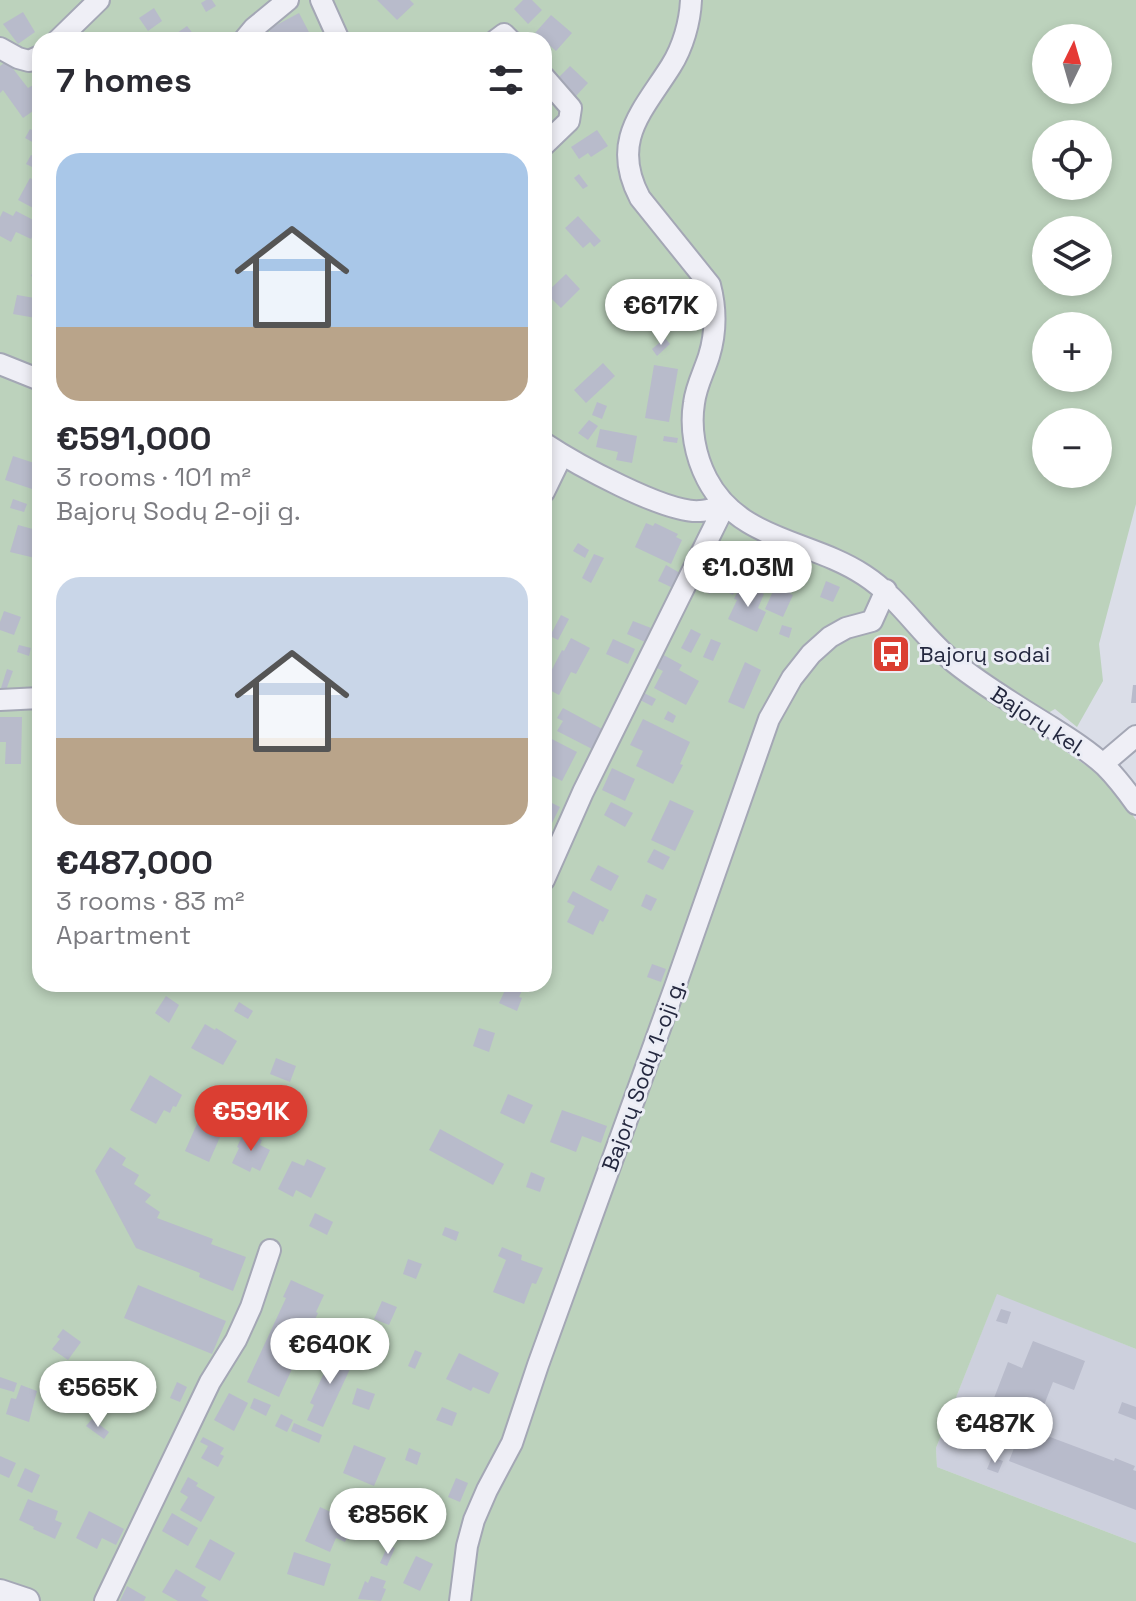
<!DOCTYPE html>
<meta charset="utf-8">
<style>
body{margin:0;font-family:"Space Grotesk",sans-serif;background:#f7f7f7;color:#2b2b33;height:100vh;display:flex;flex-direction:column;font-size:30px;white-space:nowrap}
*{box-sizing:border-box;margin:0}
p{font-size:26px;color:#7c7c81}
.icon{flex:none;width:44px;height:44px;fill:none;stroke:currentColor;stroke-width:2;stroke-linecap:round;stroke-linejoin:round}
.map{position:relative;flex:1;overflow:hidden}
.sheet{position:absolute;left:32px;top:32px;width:520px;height:960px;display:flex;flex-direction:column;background:#fff;border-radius:24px;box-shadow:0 4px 12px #0003}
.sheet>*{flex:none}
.needle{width:52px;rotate:5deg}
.fabs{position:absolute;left:1032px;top:24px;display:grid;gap:16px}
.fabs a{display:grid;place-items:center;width:80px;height:80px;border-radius:50%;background:#fff;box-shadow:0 4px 12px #0003;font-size:40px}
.price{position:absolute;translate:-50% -68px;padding:0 18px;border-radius:28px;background:#fff;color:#222;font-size:26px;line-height:52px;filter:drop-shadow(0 2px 4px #0008)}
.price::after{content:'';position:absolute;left:50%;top:48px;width:24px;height:18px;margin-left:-12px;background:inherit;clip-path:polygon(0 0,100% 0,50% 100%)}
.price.on{background:#db3e32;color:#fff}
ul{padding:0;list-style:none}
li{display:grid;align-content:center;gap:16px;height:424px;padding:0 24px}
li span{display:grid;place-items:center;height:248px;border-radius:24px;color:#555}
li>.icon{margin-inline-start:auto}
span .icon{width:144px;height:144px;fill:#fffc;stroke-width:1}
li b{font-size:34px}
h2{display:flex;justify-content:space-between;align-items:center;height:96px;padding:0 24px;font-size:34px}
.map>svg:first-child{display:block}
</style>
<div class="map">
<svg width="1136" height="1601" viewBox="0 0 1136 1601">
<rect width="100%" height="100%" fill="#dbdee8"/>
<!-- built -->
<path fill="#cdd0dd" d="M 997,1293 L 1136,1349 L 1136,1543 L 937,1467 L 936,1448 Z"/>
<!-- green -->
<path fill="#bcd2bc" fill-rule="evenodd" d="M 0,0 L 1136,0 L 1136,504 L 1099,644 L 1103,681 L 1077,727 L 1055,709 L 1027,725 L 1100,775 L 1117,793 L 1136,820 L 1136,1349 L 997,1294 L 936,1448 L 937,1467 L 1136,1543 L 1136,1601 L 0,1601 ZM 1046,38 L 1098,38 L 1098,90 L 1046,90 ZM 40,40 L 544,40 L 544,984 L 40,984 ZM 1046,134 L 1098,134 L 1098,186 L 1046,186 ZM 1046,230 L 1098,230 L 1098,282 L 1046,282 ZM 1046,326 L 1098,326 L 1098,378 L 1046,378 ZM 1046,422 L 1098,422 L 1098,474 L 1046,474 Z"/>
<!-- building -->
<path fill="#b8bbcb" d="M 206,0 L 212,0 L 216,6 L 206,12 L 201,3 Z
M 377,0 L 410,0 L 414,4 L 397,20 Z
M 523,0 L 532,0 L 542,10 L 528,24 L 514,9 Z
M 154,8 L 162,21 L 148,31 L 139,18 Z
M 23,12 L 35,32 L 18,44 L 3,24 Z
M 299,13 L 311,36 L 304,40 L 274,40 L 269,29 Z
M 551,15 L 572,33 L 556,51 L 535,33 Z
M 187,26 L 198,40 L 167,40 Z
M 7,61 L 28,88 L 33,85 L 40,95 L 40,106 L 23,118 L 3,90 L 0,93 L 0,66 Z
M 570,66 L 588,83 L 576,96 L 557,79 Z
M 30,129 L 40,134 L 36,144 L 25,138 Z
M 597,130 L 608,146 L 591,157 L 588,153 L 579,159 L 571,147 Z
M 31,155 L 40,159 L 36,169 L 26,164 Z
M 579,174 L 588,186 L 583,189 L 574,178 Z
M 40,177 L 40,205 L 37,210 L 18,200 L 30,178 L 37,182 Z
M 3,211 L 13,216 L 16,211 L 39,223 L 31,239 L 16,232 L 11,242 L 0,236 L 0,217 Z
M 578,216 L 601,241 L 594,247 L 590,242 L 583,248 L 565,228 Z
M 36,237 L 40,239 L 40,249 L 32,244 Z
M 34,269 L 40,272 L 40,281 L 31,276 Z
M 566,274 L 580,289 L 561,308 L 546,293 Z
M 656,286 L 675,310 L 659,323 L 639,299 Z
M 631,291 L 635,297 L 628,302 L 639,317 L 632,323 L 617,302 Z
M 17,295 L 40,299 L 36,318 L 13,314 Z
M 665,338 L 670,344 L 657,356 L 652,349 Z
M 603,363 L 615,376 L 586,403 L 574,390 Z
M 654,365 L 678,369 L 669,422 L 645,418 Z
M 597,402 L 607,406 L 602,419 L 592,415 Z
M 589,420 L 598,426 L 588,440 L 578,433 Z
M 600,429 L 637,436 L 632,463 L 616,460 L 618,452 L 596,447 Z
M 664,436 L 678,438 L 677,443 L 663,441 Z
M 13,456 L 40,465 L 32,489 L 5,480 Z
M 13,499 L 27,504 L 24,512 L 10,508 Z
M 646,523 L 653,526 L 655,523 L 678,534 L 676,537 L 682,540 L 671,564 L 635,547 Z
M 18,525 L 40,531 L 40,541 L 35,558 L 10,552 Z
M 544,534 L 552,538 L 544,556 Z
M 578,543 L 589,550 L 585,558 L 573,551 Z
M 717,545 L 730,552 L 725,562 L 712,556 Z
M 594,554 L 604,558 L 591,583 L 582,578 Z
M 666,565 L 680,573 L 673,588 L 658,581 Z
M 702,568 L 712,573 L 710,576 L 717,580 L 710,594 L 693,586 Z
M 774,575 L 795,584 L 790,594 L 793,595 L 783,617 L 765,609 L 774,589 L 768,587 Z
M 733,578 L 739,581 L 733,595 L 727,592 Z
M 826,581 L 840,587 L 833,602 L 820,597 Z
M 741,584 L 764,594 L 758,608 L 766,612 L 757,632 L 728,619 L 737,600 L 734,599 Z
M 4,611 L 21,617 L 14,635 L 0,630 L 0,622 Z
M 561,615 L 569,619 L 558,640 L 550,636 Z
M 633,621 L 651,628 L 645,642 L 627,634 Z
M 782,625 L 792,628 L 789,638 L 779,634 Z
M 691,629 L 701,634 L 691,653 L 681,648 Z
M 571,638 L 590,648 L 576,674 L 571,672 L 559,695 L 544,687 L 544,685 L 562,650 L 564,651 Z
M 613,639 L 635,649 L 628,664 L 606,654 Z
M 711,639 L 721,643 L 713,661 L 703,657 Z
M 19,645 L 31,648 L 29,656 L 17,652 Z
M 658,652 L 682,665 L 679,670 L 699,681 L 686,705 L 654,688 L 663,671 L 651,665 Z
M 745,662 L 761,670 L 744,709 L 728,702 Z
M 7,669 L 13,671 L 6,690 L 1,688 Z
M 1133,685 L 1136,685 L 1136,703 L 1131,703 Z
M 644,693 L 656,699 L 652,706 L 640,700 Z
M 563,708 L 604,730 L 594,750 L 557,731 L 563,721 L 557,718 Z
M 668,711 L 676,716 L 673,723 L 664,719 Z
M 37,716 L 40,716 L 40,742 L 35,741 Z
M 0,717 L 22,717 L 21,764 L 5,764 L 6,742 L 0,742 Z
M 643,719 L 690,742 L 680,764 L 683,765 L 673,784 L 636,766 L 643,751 L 630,745 Z
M 548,737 L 577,752 L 562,781 L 544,772 L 544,741 Z
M 612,768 L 635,779 L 625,801 L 602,790 Z
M 544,799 L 560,807 L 551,825 L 544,821 Z
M 670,800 L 694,811 L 675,851 L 651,840 Z
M 611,802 L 633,813 L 625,827 L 604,815 Z
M 654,849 L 670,857 L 663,870 L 647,862 Z
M 598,865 L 619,876 L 611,891 L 590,880 Z
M 573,891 L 609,910 L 603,922 L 600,920 L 593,935 L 567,922 L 575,906 L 567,902 Z
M 646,894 L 657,899 L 651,911 L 641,906 Z
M 652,964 L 666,969 L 661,982 L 647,977 Z
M 508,984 L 525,984 L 519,997 L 522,998 L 517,1011 L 499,1003 Z
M 166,996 L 179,1005 L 169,1023 L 155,1013 Z
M 239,1002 L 253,1011 L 248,1019 L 234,1011 Z
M 205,1024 L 215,1030 L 216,1028 L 237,1041 L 223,1065 L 191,1048 Z
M 479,1028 L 495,1033 L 489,1052 L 473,1046 Z
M 276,1058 L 296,1066 L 290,1082 L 270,1074 Z
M 150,1075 L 182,1095 L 176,1107 L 173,1106 L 170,1113 L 164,1110 L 156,1124 L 130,1110 Z
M 508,1094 L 533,1105 L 524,1124 L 500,1113 Z
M 562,1110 L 607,1126 L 601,1143 L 582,1136 L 576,1152 L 550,1142 Z
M 200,1117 L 224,1128 L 209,1162 L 185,1151 Z
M 440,1129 L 504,1164 L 493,1185 L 429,1150 Z
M 244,1132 L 262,1140 L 260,1145 L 270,1150 L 260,1171 L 252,1167 L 250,1172 L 232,1163 L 239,1148 L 237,1147 Z
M 110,1147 L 126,1158 L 122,1165 L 139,1175 L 134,1184 L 151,1195 L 145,1202 L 160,1212 L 157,1218 L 213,1239 L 211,1244 L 246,1257 L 233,1291 L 199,1277 L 200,1273 L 136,1248 L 95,1171 Z
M 307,1159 L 326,1168 L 311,1198 L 296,1190 L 293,1197 L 278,1189 L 292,1161 L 304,1166 Z
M 531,1172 L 545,1178 L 540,1192 L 526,1187 Z
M 315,1213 L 333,1222 L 327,1235 L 309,1226 Z
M 445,1227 L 459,1232 L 456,1241 L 442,1235 Z
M 502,1247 L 522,1255 L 521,1260 L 543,1268 L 536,1284 L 532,1283 L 524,1304 L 493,1292 L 506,1260 L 498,1256 Z
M 408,1259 L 422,1264 L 416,1279 L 403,1274 Z
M 291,1280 L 324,1295 L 316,1312 L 318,1313 L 279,1397 L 247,1382 L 286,1298 L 283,1297 Z
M 138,1285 L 226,1321 L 212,1354 L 124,1318 Z
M 382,1301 L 397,1307 L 389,1325 L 374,1319 Z
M 1001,1309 L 1011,1312 L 1007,1324 L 996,1321 Z
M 63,1329 L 81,1342 L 68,1360 L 52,1349 L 60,1339 L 57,1337 Z
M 1033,1341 L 1085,1361 L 1074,1390 L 1053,1382 L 1041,1413 L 1049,1417 L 1042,1434 L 1114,1461 L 1115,1458 L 1135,1466 L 1133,1470 L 1136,1471 L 1136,1510 L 1009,1461 L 1016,1443 L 982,1429 L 1008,1362 L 1022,1368 Z
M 336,1347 L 356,1356 L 323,1427 L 307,1420 L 314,1405 L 310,1403 Z
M 415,1350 L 422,1353 L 415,1369 L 408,1366 Z
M 459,1353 L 499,1373 L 489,1394 L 473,1387 L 471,1391 L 446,1379 Z
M 0,1377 L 17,1383 L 14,1392 L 0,1388 Z
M 177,1382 L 187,1387 L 180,1402 L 170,1398 Z
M 21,1385 L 37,1391 L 29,1422 L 6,1414 L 11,1398 L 16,1399 Z
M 357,1388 L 375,1394 L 369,1410 L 352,1404 Z
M 229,1393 L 248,1403 L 234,1431 L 214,1420 Z
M 254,1398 L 271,1405 L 266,1416 L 250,1408 Z
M 1122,1402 L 1136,1407 L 1136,1420 L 1118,1413 Z
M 442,1407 L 457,1413 L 452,1426 L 436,1420 Z
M 281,1414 L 293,1420 L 287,1432 L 275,1426 Z
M 92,1419 L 109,1432 L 104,1439 L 86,1426 Z
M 294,1423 L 322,1435 L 319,1443 L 291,1431 Z
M 954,1429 L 966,1433 L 962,1444 L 950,1439 Z
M 203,1437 L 224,1448 L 220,1454 L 224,1456 L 218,1467 L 201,1458 L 208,1446 L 200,1442 Z
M 354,1445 L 386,1458 L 374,1486 L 343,1473 Z
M 409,1448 L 421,1453 L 417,1465 L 405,1460 Z
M 0,1456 L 16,1463 L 9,1478 L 0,1474 Z
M 992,1457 L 1003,1461 L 998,1473 L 987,1469 Z
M 25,1468 L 40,1475 L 32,1493 L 17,1486 Z
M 188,1477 L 198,1483 L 196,1486 L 215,1497 L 201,1522 L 180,1510 L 188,1497 L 180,1492 Z
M 456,1478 L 468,1483 L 460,1502 L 448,1497 Z
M 28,1499 L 58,1511 L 55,1520 L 62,1523 L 55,1539 L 33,1529 L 34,1527 L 19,1520 Z
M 320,1507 L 354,1523 L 345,1542 L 336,1538 L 330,1552 L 305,1541 Z
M 89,1511 L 124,1529 L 116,1545 L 102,1538 L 97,1549 L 76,1538 Z
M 172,1513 L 198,1528 L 188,1546 L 162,1531 Z
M 210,1539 L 235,1553 L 220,1581 L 195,1567 Z
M 388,1545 L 395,1548 L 387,1566 L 380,1563 Z
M 294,1552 L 331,1564 L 324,1586 L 287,1574 Z
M 416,1556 L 433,1564 L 420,1591 L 403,1583 Z
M 176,1569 L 206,1587 L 201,1596 L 209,1601 L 178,1601 L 162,1592 Z
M 371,1576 L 386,1581 L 383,1588 L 386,1589 L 381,1601 L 358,1599 L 365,1581 L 368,1583 Z
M 127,1586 L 146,1597 L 144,1601 L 120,1601 Z"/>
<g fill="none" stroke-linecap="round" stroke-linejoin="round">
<!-- minor casing -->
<g stroke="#a4a7b5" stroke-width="24">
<path id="minor" d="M 321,0 L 339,40
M 691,0 C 690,22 683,47 671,66 C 642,112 610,141 640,198 L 710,285 C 716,308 716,333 709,356 C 704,372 696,386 694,403 C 690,428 695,456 707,479 C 739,541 811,540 864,575 C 901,599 921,636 955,663 C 985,687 1019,707 1051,727 C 1070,739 1089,751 1105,766 C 1117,778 1126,790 1136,804
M 58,40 L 99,0
M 244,40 L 254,28 L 288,0
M 496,40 L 504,34 L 510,40
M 0,48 L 18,58 L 29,61 L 40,56
M 544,77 L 571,108 L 569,121 L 544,145
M 0,364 L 40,380
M 544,443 C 574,463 666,514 700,511 C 708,511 717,507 725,505
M 544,492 L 562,455
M 0,700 L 40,698
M 1103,764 L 1136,736
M 544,880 L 583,792 L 725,505
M 105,1601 L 210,1382 L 236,1340 L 251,1307 L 270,1250
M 460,1601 L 467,1546 L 474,1520 L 487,1490 L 512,1443 L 538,1365 L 675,987 L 769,719 L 792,678 L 811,654 L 830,637 L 846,628 L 872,621 L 886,590"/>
</g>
<!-- tertiary casing -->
<g stroke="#a4a7b5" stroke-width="28">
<path id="tertiary" d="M 0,1592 L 27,1601"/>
</g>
<!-- minor -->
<use href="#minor" stroke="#efeff6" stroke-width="20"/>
<!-- tertiary -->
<use href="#tertiary" stroke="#efeff6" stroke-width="24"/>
</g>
<!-- icons -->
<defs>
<g id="bus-square" transform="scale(2)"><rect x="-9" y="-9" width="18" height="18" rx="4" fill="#db3e32" stroke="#ebedf5"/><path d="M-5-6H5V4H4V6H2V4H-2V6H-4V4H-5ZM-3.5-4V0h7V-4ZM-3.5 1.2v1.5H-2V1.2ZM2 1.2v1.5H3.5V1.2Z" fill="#fff"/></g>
</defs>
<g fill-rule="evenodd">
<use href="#bus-square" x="891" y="654"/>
</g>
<g text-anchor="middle" stroke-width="6" stroke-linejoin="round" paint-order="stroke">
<!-- poi labels -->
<g font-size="22" fill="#24283f" stroke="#ebedf5" text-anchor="start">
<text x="919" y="662">Bajorų sodai</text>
</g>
<!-- street labels -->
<g font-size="22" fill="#24283f" stroke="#ebedf5">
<text transform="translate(1039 721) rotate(33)" y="8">Bajorų kel.</text>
<text transform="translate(643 1075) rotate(-70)" y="8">Bajorų Sodų 1-oji g.</text>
</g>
</g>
</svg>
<div class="fabs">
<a><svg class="needle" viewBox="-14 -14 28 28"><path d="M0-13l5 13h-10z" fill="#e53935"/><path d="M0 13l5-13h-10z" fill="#7c7c81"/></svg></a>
<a><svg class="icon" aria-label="locate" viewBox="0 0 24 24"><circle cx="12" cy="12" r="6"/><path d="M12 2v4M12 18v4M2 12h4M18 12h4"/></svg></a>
<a><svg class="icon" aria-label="layers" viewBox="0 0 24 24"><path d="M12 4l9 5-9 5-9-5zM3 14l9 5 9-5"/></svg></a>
<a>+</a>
<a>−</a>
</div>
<b class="price" style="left:661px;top:347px">€617K</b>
<b class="price" style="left:748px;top:609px">€1.03M</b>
<b class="price on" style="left:251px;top:1153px">€591K</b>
<b class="price" style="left:330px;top:1386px">€640K</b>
<b class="price" style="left:98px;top:1429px">€565K</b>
<b class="price" style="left:995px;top:1465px">€487K</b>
<b class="price" style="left:388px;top:1556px">€856K</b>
<section class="sheet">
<h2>7 homes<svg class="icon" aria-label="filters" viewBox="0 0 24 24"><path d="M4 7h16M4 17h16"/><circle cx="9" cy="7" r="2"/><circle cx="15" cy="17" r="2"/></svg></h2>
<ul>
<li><span style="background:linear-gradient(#a9c7e8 70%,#b9a48a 0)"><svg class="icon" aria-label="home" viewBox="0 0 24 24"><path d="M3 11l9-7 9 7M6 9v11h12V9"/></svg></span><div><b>€591,000</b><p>3 rooms · 101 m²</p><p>Bajorų Sodų 2-oji g.</p></div></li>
<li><span style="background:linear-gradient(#c9d6e8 65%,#b9a48a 0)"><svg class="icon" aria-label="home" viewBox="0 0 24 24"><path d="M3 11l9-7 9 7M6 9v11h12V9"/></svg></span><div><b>€487,000</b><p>3 rooms · 83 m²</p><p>Apartment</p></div></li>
</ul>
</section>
</div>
